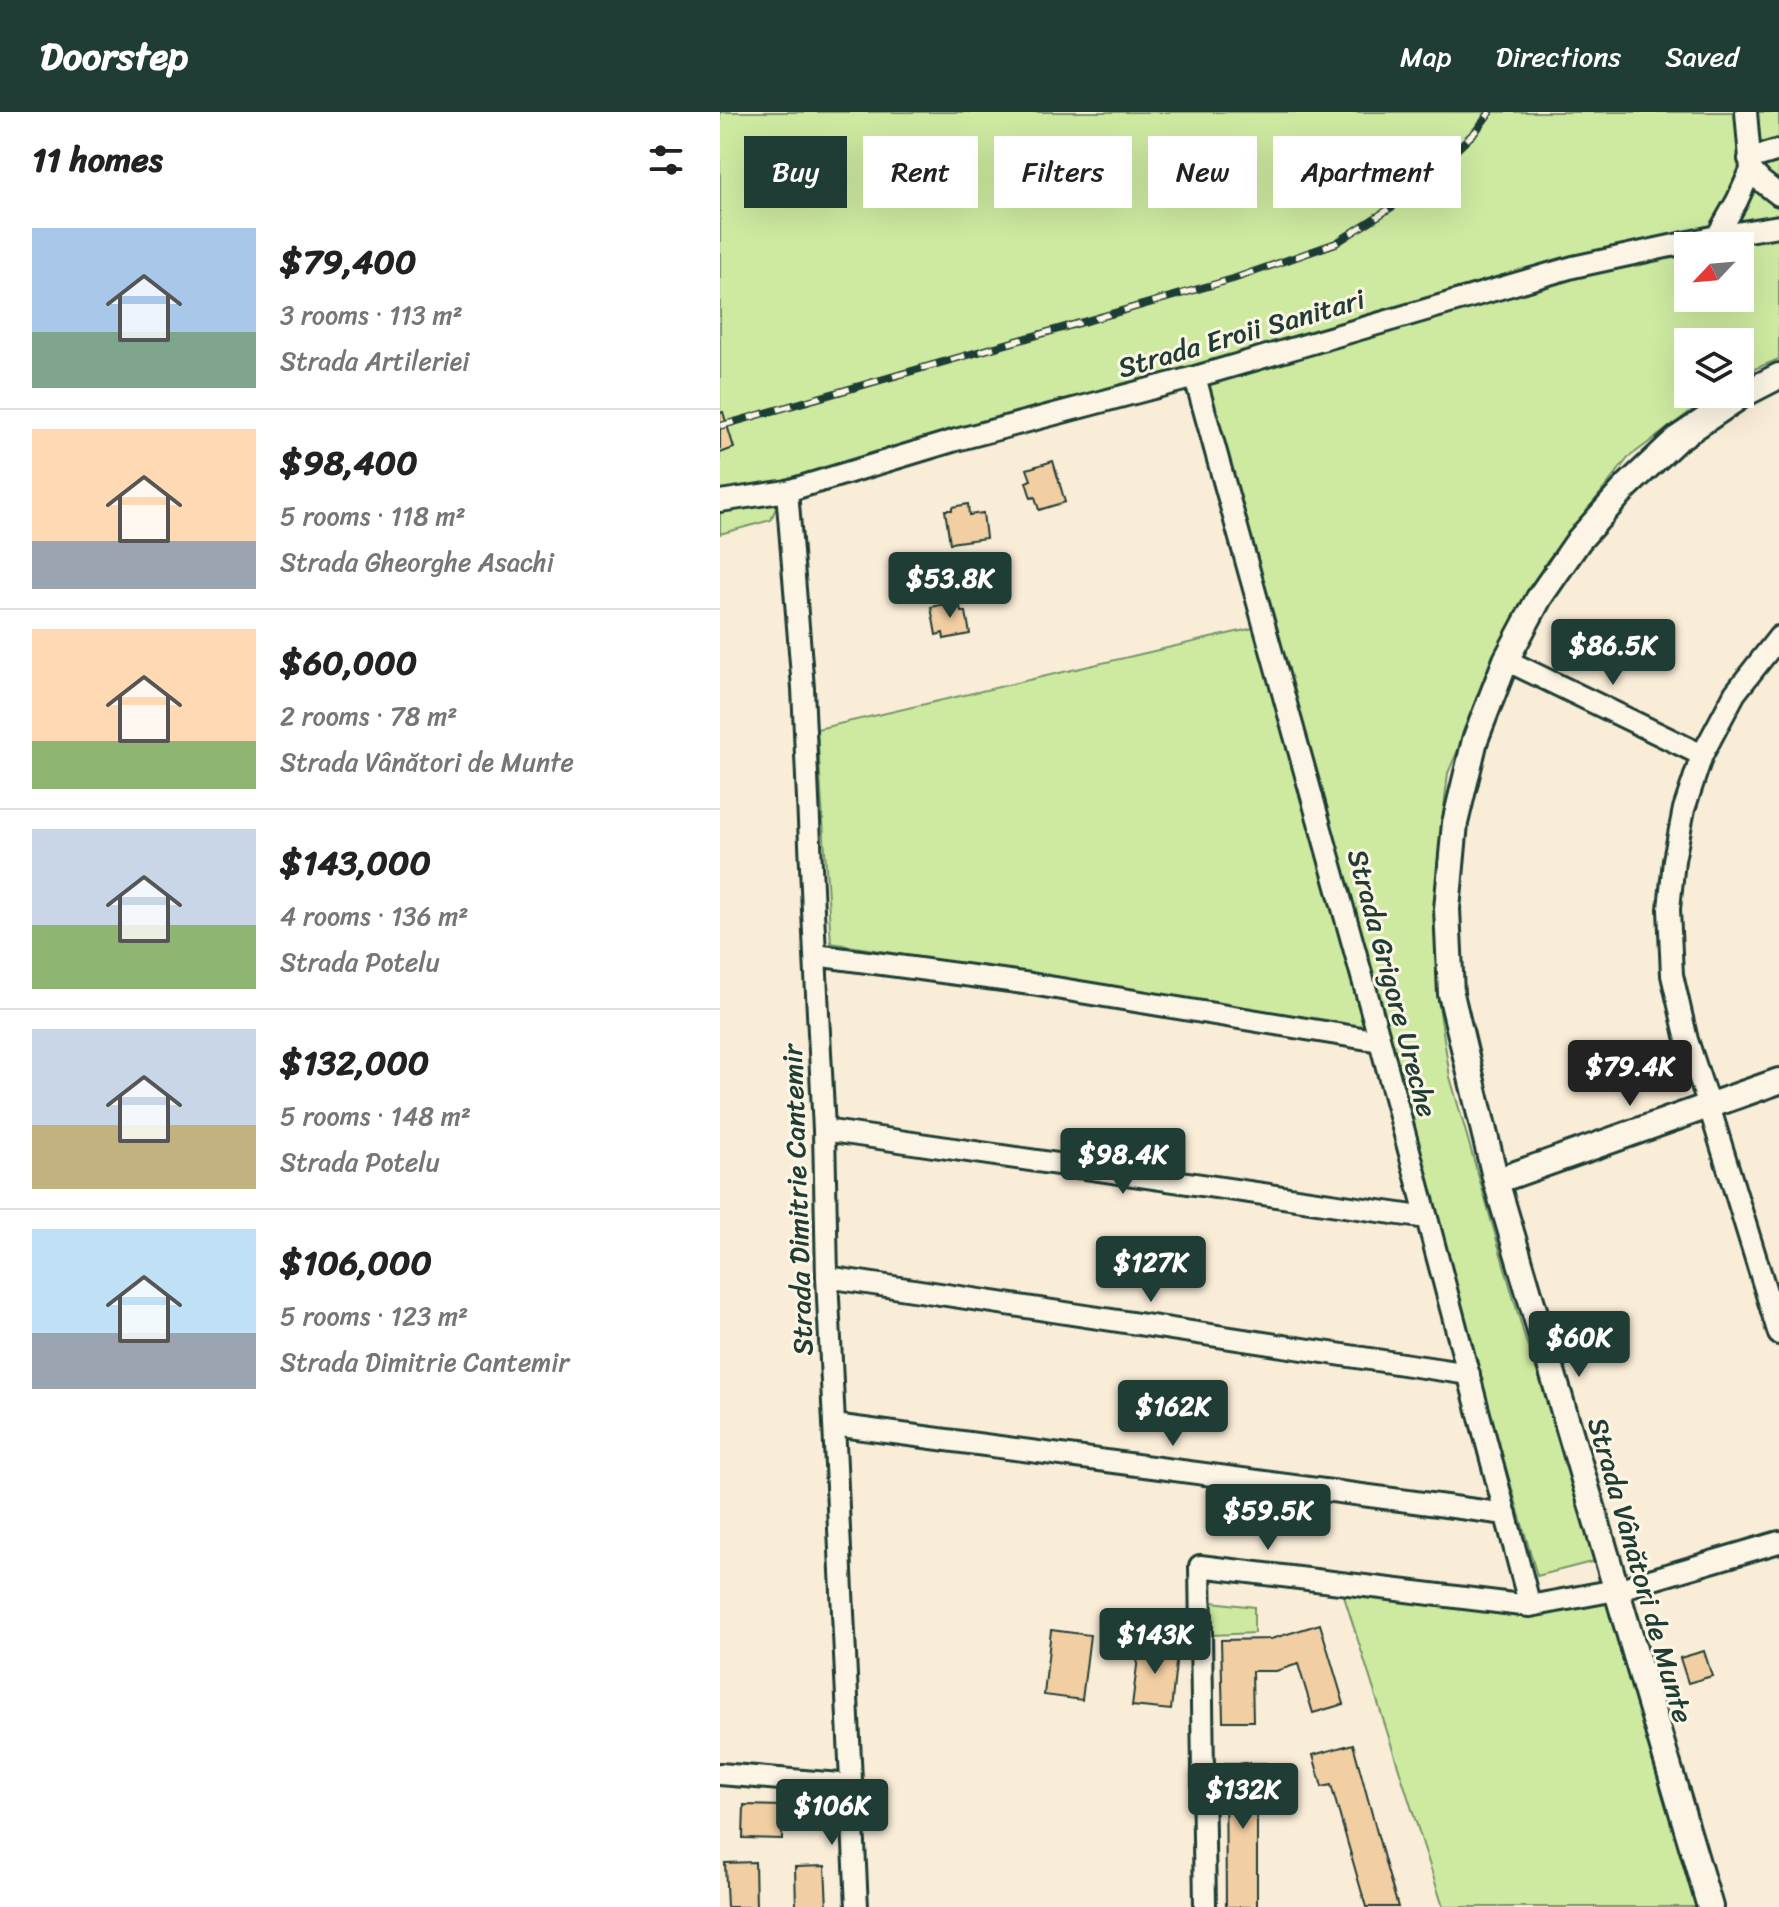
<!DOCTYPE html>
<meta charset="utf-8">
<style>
body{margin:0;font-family:Sriracha,sans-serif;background:#f2f2f2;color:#222;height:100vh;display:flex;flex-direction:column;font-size:30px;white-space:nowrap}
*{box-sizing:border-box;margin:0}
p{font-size:26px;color:#767676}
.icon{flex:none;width:44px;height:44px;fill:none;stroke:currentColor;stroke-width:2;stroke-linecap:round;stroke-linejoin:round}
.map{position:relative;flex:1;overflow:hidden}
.sheet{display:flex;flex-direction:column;background:#fff;width:720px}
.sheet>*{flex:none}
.hud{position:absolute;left:24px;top:24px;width:760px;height:72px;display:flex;gap:16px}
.needle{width:52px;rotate:244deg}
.buttons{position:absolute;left:954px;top:120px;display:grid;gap:16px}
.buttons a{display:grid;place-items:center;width:80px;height:80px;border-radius:0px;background:#fff;box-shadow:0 8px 32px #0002;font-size:40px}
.price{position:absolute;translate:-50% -68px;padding:0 18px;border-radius:8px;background:#1f3d34;color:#fff;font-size:26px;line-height:52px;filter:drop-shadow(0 2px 4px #0008)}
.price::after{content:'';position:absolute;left:50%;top:48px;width:24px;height:18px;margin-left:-12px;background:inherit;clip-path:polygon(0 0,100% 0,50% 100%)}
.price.active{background:#222;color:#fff}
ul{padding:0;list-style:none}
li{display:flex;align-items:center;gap:24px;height:200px;padding:0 32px}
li+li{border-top:2px solid #e0e0e0}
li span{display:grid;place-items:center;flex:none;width:224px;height:160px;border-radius:0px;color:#555}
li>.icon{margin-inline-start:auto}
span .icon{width:96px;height:96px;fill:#fffc;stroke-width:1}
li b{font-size:34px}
h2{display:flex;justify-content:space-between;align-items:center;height:96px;padding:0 32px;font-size:34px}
.chip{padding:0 28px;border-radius:0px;background:#fff;box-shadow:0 8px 32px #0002;font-size:28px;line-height:72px}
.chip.active{background:#1f3d34;color:#fff}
header{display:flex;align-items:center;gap:48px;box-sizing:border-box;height:112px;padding:0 40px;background:#1f3d34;color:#fff}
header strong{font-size:38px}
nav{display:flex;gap:44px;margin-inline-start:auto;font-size:28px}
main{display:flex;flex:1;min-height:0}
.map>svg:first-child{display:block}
</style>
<header>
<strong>Doorstep</strong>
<nav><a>Map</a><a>Directions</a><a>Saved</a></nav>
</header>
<main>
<section class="sheet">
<h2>11 homes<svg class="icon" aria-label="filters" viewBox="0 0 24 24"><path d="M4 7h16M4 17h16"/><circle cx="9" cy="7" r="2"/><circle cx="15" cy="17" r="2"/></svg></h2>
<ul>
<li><span style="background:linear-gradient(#a9c7e8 65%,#7fa58c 0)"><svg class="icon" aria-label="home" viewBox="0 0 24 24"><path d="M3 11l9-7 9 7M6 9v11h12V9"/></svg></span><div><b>$79,400</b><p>3 rooms · 113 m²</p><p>Strada Artileriei</p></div></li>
<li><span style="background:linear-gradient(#ffd9b3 70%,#9aa5b1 0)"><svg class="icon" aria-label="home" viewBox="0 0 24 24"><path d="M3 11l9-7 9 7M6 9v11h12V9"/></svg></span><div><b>$98,400</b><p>5 rooms · 118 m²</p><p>Strada Gheorghe Asachi</p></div></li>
<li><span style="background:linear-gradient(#ffd9b3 70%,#8fb573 0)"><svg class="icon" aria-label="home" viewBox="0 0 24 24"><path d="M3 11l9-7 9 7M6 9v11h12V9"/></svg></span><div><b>$60,000</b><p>2 rooms · 78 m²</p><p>Strada Vânători de Munte</p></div></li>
<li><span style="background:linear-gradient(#c9d6e8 60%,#8fb573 0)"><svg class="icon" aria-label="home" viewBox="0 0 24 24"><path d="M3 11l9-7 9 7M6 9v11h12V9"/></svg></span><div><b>$143,000</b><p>4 rooms · 136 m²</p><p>Strada Potelu</p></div></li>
<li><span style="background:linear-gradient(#c9d6e8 60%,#c2b280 0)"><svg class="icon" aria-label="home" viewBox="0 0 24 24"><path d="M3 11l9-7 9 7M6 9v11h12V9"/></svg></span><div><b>$132,000</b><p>5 rooms · 148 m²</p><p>Strada Potelu</p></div></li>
<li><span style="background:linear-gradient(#bfe0f5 65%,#9aa5b1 0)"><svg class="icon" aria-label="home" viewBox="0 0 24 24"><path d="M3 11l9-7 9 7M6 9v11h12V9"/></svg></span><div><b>$106,000</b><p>5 rooms · 123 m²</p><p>Strada Dimitrie Cantemir</p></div></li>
</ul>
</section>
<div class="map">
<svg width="1059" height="1795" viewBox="0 0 1059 1795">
<rect width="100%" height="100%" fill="#faedd8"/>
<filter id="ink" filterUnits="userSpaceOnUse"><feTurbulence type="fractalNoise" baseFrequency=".0125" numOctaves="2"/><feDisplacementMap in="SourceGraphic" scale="16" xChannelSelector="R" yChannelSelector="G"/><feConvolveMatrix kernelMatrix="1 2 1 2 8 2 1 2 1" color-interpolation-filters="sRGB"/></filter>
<g filter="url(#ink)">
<!-- green -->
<path fill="#ceeaa1" stroke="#76946a" stroke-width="2" fill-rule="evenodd" d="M 0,0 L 1059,0 L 1059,247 L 1020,263 L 1020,230 L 968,230 L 968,282 L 994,282 L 909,345 L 826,450 L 779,542 L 728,661 L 717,755 L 717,882 L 730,965 L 805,1226 L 883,1447 L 817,1464 L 661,920 L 111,831 L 97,617 L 551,512 L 474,262 L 66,372 L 51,408 L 0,422 ZM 968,134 L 1020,134 L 1020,186 L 968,186 Z
M 621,1475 L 817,1502 L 896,1486 L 986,1795 L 723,1795 Z
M 492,1490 L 534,1495 L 534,1521 L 493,1523 Z"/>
<!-- building -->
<path fill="#f2cea3" stroke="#1f3d34" stroke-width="2" d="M 3,300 L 14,336 L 0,341 L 0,301 Z
M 333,349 L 345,390 L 319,398 L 315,385 L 311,386 L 306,370 L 311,368 L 307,357 Z
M 248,392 L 249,403 L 263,401 L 266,426 L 230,431 L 225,398 L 232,398 L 232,395 Z
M 239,489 L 241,500 L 246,500 L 250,522 L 224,527 L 223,521 L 216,523 L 211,495 Z
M 600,1512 L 624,1592 L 593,1601 L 578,1552 L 556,1559 L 532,1559 L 533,1609 L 503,1609 L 501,1528 L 551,1527 Z
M 331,1518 L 370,1523 L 362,1588 L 324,1583 Z
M 420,1529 L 458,1533 L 451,1598 L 412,1594 Z
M 984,1539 L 992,1564 L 968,1571 L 960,1546 Z
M 633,1632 L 668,1761 L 678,1795 L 646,1795 L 611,1673 L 602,1675 L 593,1643 Z
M 505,1651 L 546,1651 L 546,1685 L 537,1684 L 537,1795 L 506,1795 Z
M 24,1693 L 63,1694 L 62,1727 L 23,1726 Z
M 35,1750 L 36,1795 L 7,1795 L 5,1751 Z
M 105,1754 L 107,1795 L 76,1795 L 75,1755 Z"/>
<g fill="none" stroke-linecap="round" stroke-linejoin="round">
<!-- minor casing -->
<g stroke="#1f3d34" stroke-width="26">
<path id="minor" d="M 1026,0 L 1031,58
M 1029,47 L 1059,38
M 1031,58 L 1041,69 L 1059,83
M 997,124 L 1017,89 L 1031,58
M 475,265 L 660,929 L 810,1494
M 67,379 L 83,576 L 95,843 L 104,1018 L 107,1165 L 137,1795
M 0,389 L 67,379 L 236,328 L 475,265 L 853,155 L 997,124 L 1059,114
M 1059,525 L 1015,581 L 982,643 L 964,697 L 954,748 L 949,797 L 952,863 L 967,928 L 989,994 L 1059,1222
M 786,548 L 982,643
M 95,843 L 311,872 L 660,929
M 104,1018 L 707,1106
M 107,1165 L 749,1262
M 114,1313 L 786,1402
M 0,1662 L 132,1673
M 485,1795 L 480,1454 L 810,1494 L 896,1478 L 1059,1430"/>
</g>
<!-- tertiary casing -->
<g stroke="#1f3d34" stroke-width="30">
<path id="tertiary" d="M 776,1069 L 1059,969
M 990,1795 L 776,1069 L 731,882 L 727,797 L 735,711 L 755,628 L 786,548 L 819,486 L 859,428 L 906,375 L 957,327 L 1022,283 L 1059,264"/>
</g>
<!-- minor -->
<use href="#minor" stroke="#fcf5e5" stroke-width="20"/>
<!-- tertiary -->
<use href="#tertiary" stroke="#fcf5e5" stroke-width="24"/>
<!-- rail casing -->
<g stroke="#1f3d34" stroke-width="8">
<path id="rail" d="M 0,314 L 513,167 L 616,131 L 686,86 L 756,19 L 770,0"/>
</g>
<!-- rail -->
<use href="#rail" stroke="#fcf5e5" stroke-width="5" stroke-dasharray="15" stroke-linecap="butt"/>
</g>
</g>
<g text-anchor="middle" stroke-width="6" stroke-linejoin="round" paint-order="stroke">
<!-- street labels -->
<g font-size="28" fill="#1f3d34" stroke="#fcf5e5">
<text transform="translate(521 221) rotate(-16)" y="10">Strada Eroii Sanitari</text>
<text transform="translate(673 871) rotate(75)" y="10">Strada Grigore Ureche</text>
<text transform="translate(77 1088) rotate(-92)" y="10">Strada Dimitrie Cantemir</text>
<text transform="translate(921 1458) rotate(74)" y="10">Strada Vânători de Munte</text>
</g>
</g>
</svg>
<div class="buttons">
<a><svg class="needle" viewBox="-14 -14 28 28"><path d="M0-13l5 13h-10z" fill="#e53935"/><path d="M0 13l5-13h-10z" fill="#767676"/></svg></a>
<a><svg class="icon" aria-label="layers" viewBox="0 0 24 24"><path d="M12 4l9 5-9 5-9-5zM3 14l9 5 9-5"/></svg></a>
</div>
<b class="price" style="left:230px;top:508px">$53.8K</b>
<b class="price" style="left:893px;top:575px">$86.5K</b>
<b class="price active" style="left:910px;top:996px">$79.4K</b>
<b class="price" style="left:403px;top:1084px">$98.4K</b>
<b class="price" style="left:431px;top:1192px">$127K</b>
<b class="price" style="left:859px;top:1267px">$60K</b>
<b class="price" style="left:453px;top:1336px">$162K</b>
<b class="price" style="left:548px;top:1440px">$59.5K</b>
<b class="price" style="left:435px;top:1564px">$143K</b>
<b class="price" style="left:523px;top:1719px">$132K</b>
<b class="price" style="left:112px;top:1735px">$106K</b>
<div class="hud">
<a class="chip active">Buy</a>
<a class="chip">Rent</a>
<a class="chip">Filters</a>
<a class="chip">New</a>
<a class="chip">Apartment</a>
</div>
</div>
</main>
